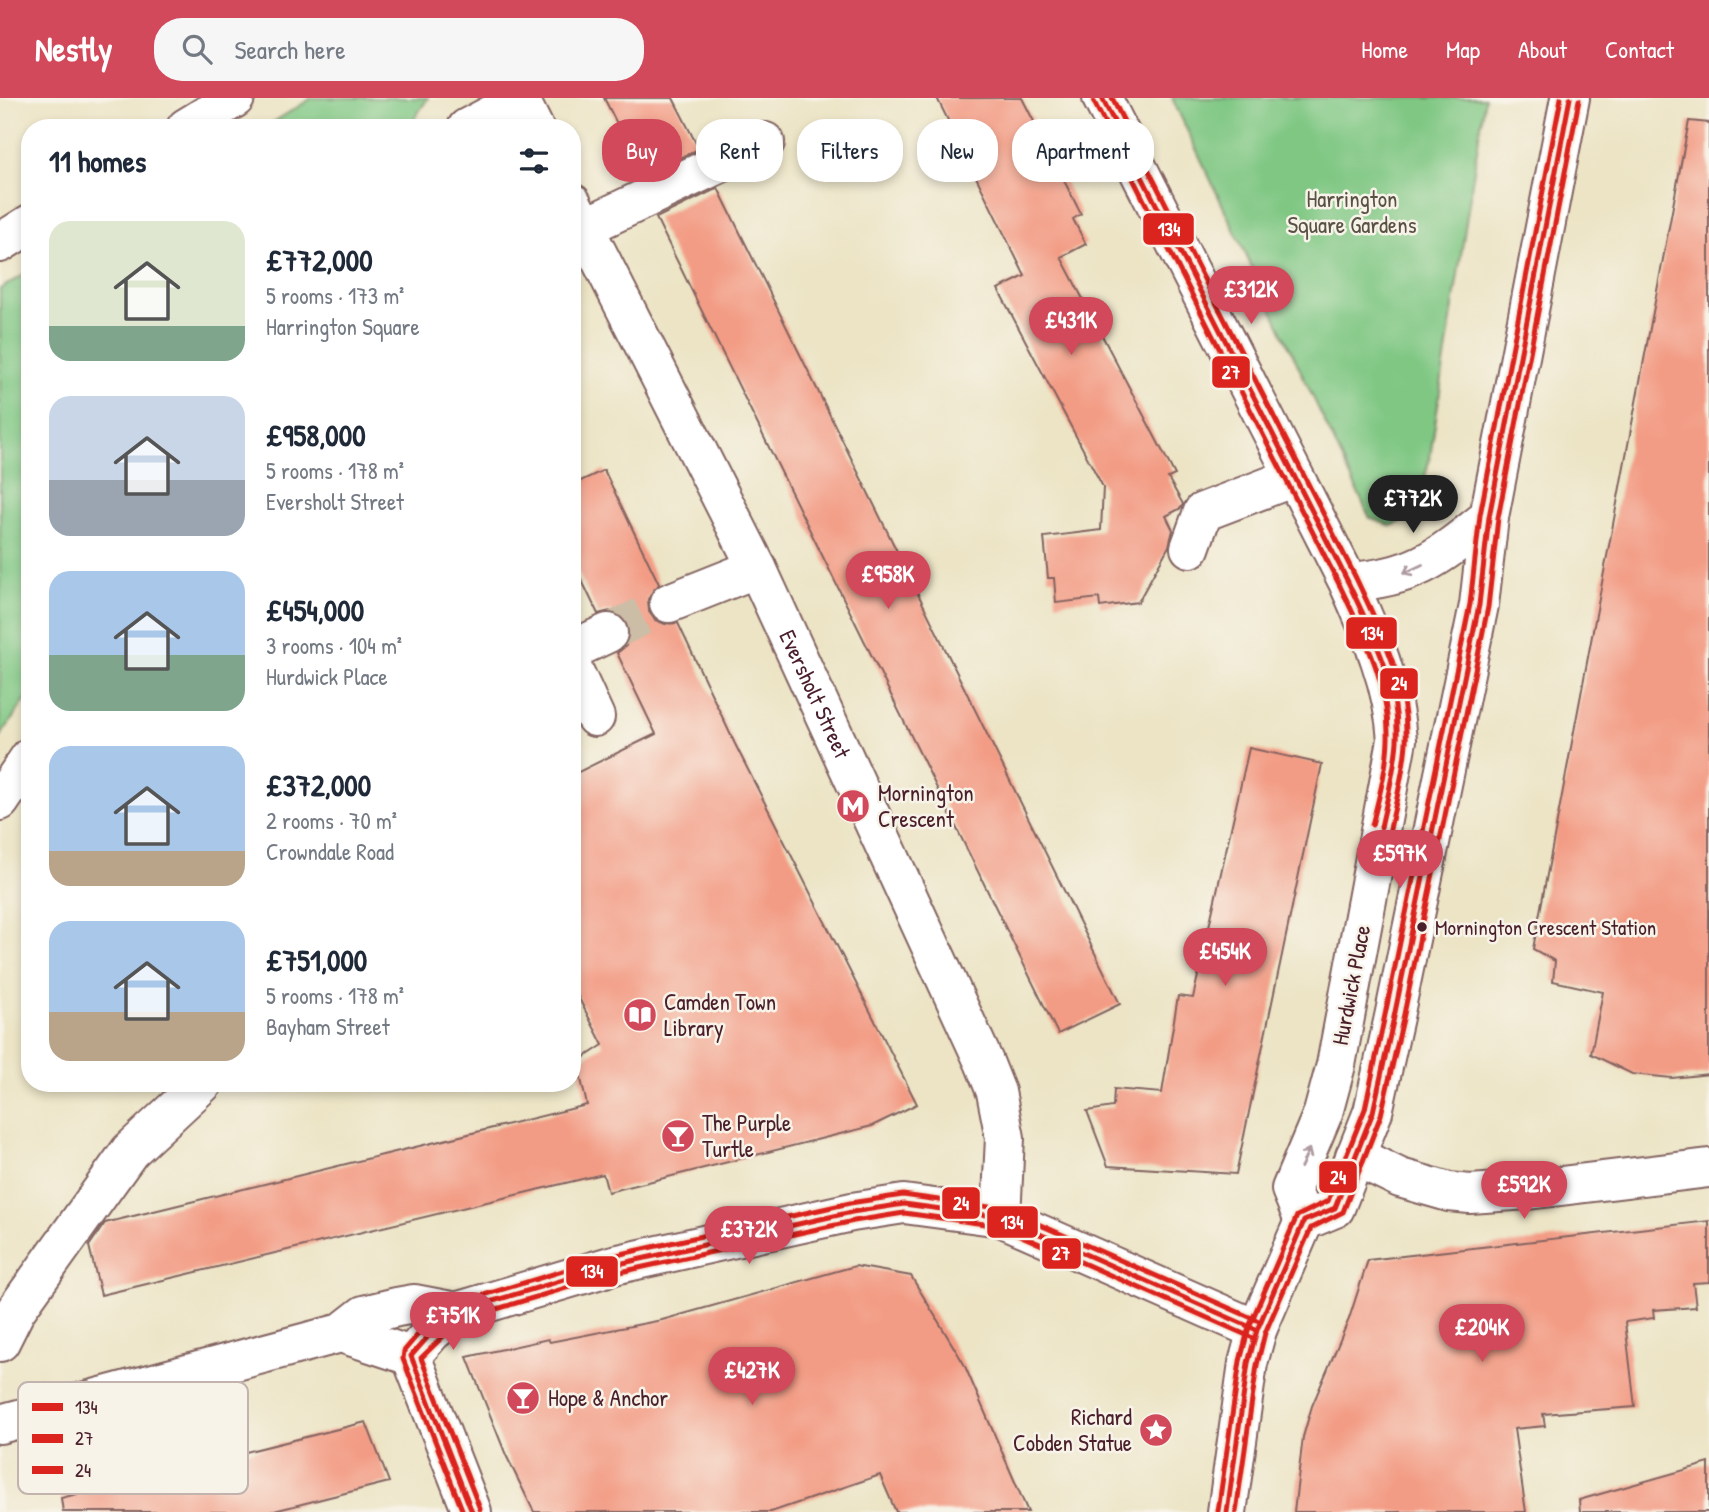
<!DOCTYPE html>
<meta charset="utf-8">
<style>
body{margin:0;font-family:"Patrick Hand",sans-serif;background:#f6f6f7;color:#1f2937;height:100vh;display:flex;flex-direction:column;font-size:26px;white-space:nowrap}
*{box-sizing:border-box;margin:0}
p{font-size:23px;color:#747a83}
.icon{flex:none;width:38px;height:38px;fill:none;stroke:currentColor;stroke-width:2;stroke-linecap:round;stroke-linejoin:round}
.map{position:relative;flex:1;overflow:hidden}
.details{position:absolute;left:21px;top:21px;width:560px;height:973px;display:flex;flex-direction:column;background:#fff;border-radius:28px;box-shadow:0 4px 10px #0003}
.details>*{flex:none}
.banner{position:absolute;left:602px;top:21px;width:665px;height:63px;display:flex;gap:14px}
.price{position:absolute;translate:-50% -60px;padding:0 16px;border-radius:24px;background:#d1495b;color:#fff;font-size:23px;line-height:46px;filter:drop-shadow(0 2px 4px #0008)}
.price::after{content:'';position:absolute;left:50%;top:42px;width:21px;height:16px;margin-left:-10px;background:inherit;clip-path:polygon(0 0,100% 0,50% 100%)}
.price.current{background:#222;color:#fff}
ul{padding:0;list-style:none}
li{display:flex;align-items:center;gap:21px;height:175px;padding:0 28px}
li span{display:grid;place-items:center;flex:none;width:196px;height:140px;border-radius:21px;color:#555}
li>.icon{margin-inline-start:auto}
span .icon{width:84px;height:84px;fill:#fffc;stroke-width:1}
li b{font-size:30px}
h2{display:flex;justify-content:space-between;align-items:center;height:84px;padding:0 28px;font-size:30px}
.tag{padding:0 24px;border-radius:28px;background:#fff;box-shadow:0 4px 10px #0003;font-size:24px;line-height:63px}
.tag.current{background:#d1495b;color:#fff}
header{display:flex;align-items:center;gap:42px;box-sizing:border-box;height:98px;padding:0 35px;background:#d1495b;color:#fff}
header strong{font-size:33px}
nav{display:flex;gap:38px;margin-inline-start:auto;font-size:24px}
.search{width:490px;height:63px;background:#f6f6f7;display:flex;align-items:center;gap:18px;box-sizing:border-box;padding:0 24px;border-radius:28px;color:#747a83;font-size:26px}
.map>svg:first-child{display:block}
</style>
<header>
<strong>Nestly</strong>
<div class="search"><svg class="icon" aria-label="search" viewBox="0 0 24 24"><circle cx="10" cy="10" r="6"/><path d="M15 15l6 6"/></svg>Search here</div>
<nav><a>Home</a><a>Map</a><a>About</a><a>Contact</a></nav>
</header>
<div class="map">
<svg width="1709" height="1414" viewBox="0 0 1709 1414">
<rect width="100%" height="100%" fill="#f7f3e8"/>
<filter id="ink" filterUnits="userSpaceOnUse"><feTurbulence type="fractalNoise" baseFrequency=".0143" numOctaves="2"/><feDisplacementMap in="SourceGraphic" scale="14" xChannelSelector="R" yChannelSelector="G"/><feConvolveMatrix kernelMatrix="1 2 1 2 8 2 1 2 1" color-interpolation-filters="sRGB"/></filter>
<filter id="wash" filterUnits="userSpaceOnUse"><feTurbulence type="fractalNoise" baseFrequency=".00686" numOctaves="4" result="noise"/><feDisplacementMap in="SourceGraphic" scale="28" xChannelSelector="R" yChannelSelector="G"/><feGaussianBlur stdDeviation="1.57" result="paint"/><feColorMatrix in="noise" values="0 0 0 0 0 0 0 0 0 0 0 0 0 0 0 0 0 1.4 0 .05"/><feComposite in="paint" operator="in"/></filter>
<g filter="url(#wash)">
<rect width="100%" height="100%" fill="#ece4c5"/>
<!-- green -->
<path fill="#7fc783" stroke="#647357" stroke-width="2" d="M 312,0 L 428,0 L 408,30 L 264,30 Z
M 1172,0 L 1485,0 L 1430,359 L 1415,418 L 1391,428 L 1370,420 Z
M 30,173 L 30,595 L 0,639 L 0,191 Z"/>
<g id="blocks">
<!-- building -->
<path fill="#f39c85" d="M 604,0 L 673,0 L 699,51 L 643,77 Z
M 937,0 L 1022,0 L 1081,116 L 1073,121 L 1086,146 L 1061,159 L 1175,377 L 1168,380 L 1183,406 L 1181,410 L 1166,418 L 1173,432 L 1169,448 L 1138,504 L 1100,509 L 1099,500 L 1056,505 L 1054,480 L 1048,480 L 1044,439 L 1101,432 L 1103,389 L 998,191 L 1025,178 Z
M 1689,23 L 1709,25 L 1709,976 L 1672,980 L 1632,976 L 1591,956 L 1603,894 L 1553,883 L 1555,863 L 1533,851 Z
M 718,90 L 1120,906 L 1058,936 L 656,120 Z
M 604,372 L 659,486 L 648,501 L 649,514 L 655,522 L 665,526 L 678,525 L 735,646 L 917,1006 L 872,1028 L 608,1094 L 603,1076 L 101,1197 L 89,1148 L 105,1125 L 587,1007 L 577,964 L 603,947 L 572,887 L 572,677 L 656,636 L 617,555 L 626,548 L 630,537 L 627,525 L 621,517 L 610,513 L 598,516 L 572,462 L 572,387 Z
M 1249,650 L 1322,666 L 1236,1076 L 1108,1068 L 1087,1013 L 1113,1009 L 1114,991 L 1162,995 L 1178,898 L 1193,900 Z
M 1709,1123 L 1709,1184 L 1693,1185 L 1696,1209 L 1653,1212 L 1654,1220 L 1625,1224 L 1635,1309 L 1543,1316 L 1545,1328 L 1514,1331 L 1526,1414 L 1294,1414 L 1303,1339 L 1312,1308 L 1349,1221 L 1368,1162 Z
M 855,1168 L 911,1178 L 964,1266 L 1028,1414 L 896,1414 L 880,1377 L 771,1414 L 534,1414 L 506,1357 L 467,1259 L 548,1241 L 550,1244 L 662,1222 Z
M 366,1324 L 389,1384 L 270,1414 L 63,1414 L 61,1400 Z
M 1709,1365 L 1709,1414 L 1580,1414 L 1579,1402 Z"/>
</g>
</g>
<g filter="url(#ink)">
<use href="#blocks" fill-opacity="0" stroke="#836461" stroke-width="2"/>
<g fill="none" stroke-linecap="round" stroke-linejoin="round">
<!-- minor-tunnel -->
<path stroke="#ccbda6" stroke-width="38" stroke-dasharray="38 19" stroke-linecap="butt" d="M 608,535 L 669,505"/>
<!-- minor casing -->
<g stroke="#836461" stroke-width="42">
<path id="minor" d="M 1102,0 L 1348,484 C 1371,536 1393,584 1397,642 L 1336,967 L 1323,1015 L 1291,1091 L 1304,1123
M 467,30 L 520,2
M 585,129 L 765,44
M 1190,450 L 1203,414 L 1294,379
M 1348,484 C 1415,480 1438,460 1489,419
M 669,505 L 757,470
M 572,552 L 608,535
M 572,569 L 595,619
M 0,703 L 30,659
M 1355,1058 L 1400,1080 L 1449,1094 L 1470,1096 L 1528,1092 L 1709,1070
M 341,1235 L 411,1258
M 0,1244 L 16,1212 L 130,1053 L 203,985
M 411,1258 L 472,1414
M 411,1258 L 432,1234 L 456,1214"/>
</g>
<!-- major casing -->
<g stroke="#836461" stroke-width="42">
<g id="major">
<path d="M 519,0 L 534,30"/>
<path id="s1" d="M 572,105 L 757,470 L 984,964 L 996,994 L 1005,1040 L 1001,1119"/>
<path d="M 0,1326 L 341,1235 L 364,1217 L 397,1209 L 414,1206 L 456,1214 L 614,1167 L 852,1114 L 904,1106 L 1001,1119 L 1257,1232"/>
</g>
</g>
<!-- highway casing -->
<g stroke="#836461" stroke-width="42">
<path id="highway" d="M 186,30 L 235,0
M 0,145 L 30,126
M 1227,1414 L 1248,1265 L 1257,1232 L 1304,1123 L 1335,1110 L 1373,1014 L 1394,919 L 1479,507 L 1489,419 L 1570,0"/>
</g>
<!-- minor -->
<use href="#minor" stroke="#fff" stroke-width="38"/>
<!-- major -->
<use href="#major" stroke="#fff" stroke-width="38"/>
<!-- highway -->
<use href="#highway" stroke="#fff" stroke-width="38"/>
<!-- bus-1 casing -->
<g stroke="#f7f3e8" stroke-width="10">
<path id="bus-1" d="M 1102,0 L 1348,484 C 1371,534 1400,586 1397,643 C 1395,672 1387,701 1381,729
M 472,1414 L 411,1258 L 432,1234 L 456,1214 L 614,1167 L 852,1114 L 904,1106 L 1001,1119 L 1257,1232
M 1227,1414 L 1248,1265 L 1257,1232 L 1304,1123 L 1335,1110 L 1373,1014 L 1394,919 L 1479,507 L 1489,419 L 1570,0"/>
</g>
<!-- bus-2 casing -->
<g stroke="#f7f3e8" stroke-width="10">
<path id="bus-2" d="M 1094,4 L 1340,488 C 1363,537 1390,586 1388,642 C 1387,670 1379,699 1372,727
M 480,1411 L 421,1260 L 460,1222 L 616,1175 L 854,1123 L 904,1115 L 999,1128 L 1253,1240
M 1236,1414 L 1257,1267 L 1265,1235 L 1311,1130 L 1343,1114 L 1381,1017 L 1403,921 L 1488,509 L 1498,420 L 1579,2"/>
</g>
<!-- bus-3 casing -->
<g stroke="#f7f3e8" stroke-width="10">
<path id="bus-3" d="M 1112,0 L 1356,480 C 1380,532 1409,586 1406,645 C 1404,674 1396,703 1390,731
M 1218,1413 L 1240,1263 L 1249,1229 L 1297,1118 L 1328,1103 L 1365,1011 L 1385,917 L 1470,506 L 1480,417 L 1561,0
M 463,1414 L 403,1261 L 404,1253 L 425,1228 L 454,1206 L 612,1158 L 850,1105 L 903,1097 L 1004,1111 L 1261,1224"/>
</g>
<!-- bus-1 -->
<use href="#bus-1" stroke="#dc241f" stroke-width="5"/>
<!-- bus-2 -->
<use href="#bus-2" stroke="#dc241f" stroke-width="5"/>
<!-- bus-3 -->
<use href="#bus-3" stroke="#dc241f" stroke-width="5"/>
</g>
<!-- one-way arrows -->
<defs><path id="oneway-shaft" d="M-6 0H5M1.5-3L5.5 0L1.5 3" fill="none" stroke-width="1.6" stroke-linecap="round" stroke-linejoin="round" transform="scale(1.75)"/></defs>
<g stroke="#ae9aa0">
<use href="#oneway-shaft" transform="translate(1413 471) rotate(155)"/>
<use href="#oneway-shaft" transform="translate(1305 1060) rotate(-66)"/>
</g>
</g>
<!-- icons -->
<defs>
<g id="metro-disc" transform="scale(1.75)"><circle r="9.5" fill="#d1495b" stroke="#f7f3e8"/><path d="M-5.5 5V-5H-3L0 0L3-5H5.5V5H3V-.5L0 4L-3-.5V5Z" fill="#fff"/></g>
<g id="library-disc" transform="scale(1.75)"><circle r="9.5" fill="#d1495b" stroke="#f7f3e8"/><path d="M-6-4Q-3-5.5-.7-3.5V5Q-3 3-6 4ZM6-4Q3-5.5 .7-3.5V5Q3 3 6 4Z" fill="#fff"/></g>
<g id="bar-disc" transform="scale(1.75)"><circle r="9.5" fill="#d1495b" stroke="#f7f3e8"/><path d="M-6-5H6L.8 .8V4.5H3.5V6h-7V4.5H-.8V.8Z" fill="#fff"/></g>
<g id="sight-disc" transform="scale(1.75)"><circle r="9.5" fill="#d1495b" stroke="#f7f3e8"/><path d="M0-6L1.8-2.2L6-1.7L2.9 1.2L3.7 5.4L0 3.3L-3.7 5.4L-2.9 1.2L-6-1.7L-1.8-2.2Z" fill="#fff"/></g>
</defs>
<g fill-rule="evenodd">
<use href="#metro-disc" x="853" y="708"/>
<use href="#library-disc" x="640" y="917"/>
<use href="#bar-disc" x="678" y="1038"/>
<use href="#bar-disc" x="523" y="1300"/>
<use href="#sight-disc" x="1156" y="1332"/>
</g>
<!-- markers -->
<circle fill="#4a1f2b" stroke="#f7f3e8" stroke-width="2.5" cx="1422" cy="829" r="6"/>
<g text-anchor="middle" stroke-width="5" stroke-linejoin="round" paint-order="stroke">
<!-- bus labels -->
<g font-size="21" fill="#4a1f2b" stroke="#f7f3e8" text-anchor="start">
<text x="1435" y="837">Mornington Crescent Station</text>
</g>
<!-- park labels -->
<g font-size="23" fill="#5a5145" stroke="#f7f3e8">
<text x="1352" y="109">Harrington<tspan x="1352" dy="26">Square Gardens</tspan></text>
</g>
<!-- street labels -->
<g font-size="23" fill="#4a1f2b" stroke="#f7f3e8">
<text dy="8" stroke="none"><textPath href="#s1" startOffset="548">Eversholt Street</textPath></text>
<text transform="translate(1351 887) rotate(-79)" y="8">Hurdwick Place</text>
</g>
<!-- poi labels -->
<g font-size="23" fill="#4a1f2b" stroke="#f7f3e8" text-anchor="start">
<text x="878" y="703">Mornington<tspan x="878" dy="26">Crescent</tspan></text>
<text x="664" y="912">Camden Town<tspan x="664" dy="26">Library</tspan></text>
<text x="702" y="1033">The Purple<tspan x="702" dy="26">Turtle</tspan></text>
<text x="548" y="1308">Hope &amp; Anchor</text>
<text x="1132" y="1327" text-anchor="end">Richard<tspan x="1132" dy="26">Cobden Statue</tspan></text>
</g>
</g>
<!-- legend -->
<rect x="18" y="1284" width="230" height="112" rx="10" fill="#f7f3e8" stroke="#c3b3af" stroke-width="2"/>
<rect x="32" y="1305" width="31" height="8" fill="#dc241f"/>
<rect x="32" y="1336" width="31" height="9" fill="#dc241f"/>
<rect x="32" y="1368" width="31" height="8" fill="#dc241f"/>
<g font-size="19" fill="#4a1f2b">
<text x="75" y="1316">134</text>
<text x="75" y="1347">27</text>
<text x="75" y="1379">24</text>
</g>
<g stroke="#f7f3e8" stroke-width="2.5">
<rect x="1142" y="114" width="53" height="34" rx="7" fill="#dc241f"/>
<rect x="1211" y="257" width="40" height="34" rx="7" fill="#dc241f"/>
<rect x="1345" y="518" width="53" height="34" rx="7" fill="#dc241f"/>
<rect x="1379" y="569" width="40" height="33" rx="7" fill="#dc241f"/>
<rect x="1318" y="1062" width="40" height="34" rx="7" fill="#dc241f"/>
<rect x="941" y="1088" width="40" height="34" rx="7" fill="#dc241f"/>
<rect x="986" y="1107" width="53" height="34" rx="7" fill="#dc241f"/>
<rect x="1041" y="1139" width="41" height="33" rx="7" fill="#dc241f"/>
<rect x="565" y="1157" width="54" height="33" rx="7" fill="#dc241f"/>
</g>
<g font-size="19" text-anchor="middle" font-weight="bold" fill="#fff">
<text x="1169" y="138">134</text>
<text x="1231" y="281">27</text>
<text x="1372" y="542">134</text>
<text x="1399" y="592">24</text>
<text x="1338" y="1086">24</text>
<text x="961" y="1112">24</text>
<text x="1012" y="1131">134</text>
<text x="1061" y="1162">27</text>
<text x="592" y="1180">134</text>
</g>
</svg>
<b class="price" style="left:1251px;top:228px">£312K</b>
<b class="price" style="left:1071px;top:259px">£431K</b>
<b class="price current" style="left:1413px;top:437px">£772K</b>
<b class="price" style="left:888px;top:513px">£958K</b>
<b class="price" style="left:1400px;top:792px">£597K</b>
<b class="price" style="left:1225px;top:890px">£454K</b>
<b class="price" style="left:1524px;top:1123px">£592K</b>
<b class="price" style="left:749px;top:1168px">£372K</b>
<b class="price" style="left:453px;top:1254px">£751K</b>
<b class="price" style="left:1482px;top:1266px">£204K</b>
<b class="price" style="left:752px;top:1309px">£427K</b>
<div class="banner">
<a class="tag current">Buy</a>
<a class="tag">Rent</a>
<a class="tag">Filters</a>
<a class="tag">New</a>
<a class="tag">Apartment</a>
</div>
<section class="details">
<h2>11 homes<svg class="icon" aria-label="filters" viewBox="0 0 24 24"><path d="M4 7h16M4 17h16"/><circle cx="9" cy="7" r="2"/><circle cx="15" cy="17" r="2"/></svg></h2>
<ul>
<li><span style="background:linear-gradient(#dfe7d0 75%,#7fa58c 0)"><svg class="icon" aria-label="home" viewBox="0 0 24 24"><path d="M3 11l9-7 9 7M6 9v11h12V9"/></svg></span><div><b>£772,000</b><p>5 rooms · 173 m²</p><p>Harrington Square</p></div></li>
<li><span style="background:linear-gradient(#c9d6e8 60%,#9aa5b1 0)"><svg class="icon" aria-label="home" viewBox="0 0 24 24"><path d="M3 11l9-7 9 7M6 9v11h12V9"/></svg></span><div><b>£958,000</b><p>5 rooms · 178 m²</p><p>Eversholt Street</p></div></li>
<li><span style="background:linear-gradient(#a9c7e8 60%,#7fa58c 0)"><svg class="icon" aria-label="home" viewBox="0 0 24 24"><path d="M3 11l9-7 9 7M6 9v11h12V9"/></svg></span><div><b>£454,000</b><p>3 rooms · 104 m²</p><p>Hurdwick Place</p></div></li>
<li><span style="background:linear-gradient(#a9c7e8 75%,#b9a48a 0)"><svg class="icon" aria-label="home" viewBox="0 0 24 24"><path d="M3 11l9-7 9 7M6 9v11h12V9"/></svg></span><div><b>£372,000</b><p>2 rooms · 70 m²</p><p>Crowndale Road</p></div></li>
<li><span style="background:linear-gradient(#a9c7e8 65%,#b9a48a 0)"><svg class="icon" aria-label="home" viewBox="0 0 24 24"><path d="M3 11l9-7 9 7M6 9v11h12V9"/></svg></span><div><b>£751,000</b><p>5 rooms · 178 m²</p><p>Bayham Street</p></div></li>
</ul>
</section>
</div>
